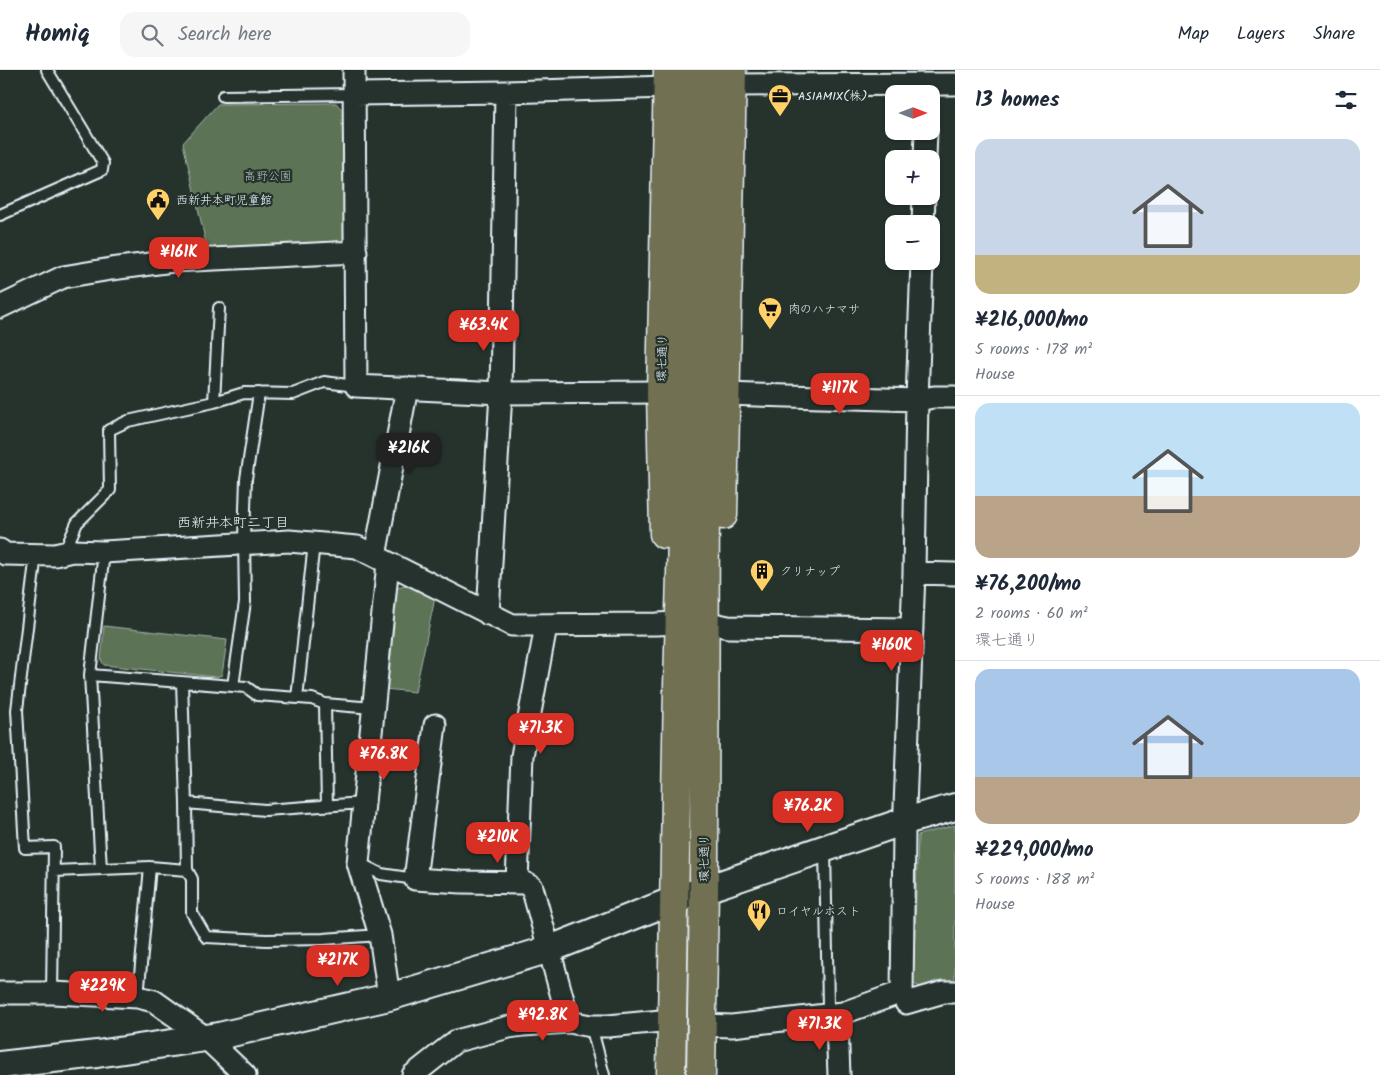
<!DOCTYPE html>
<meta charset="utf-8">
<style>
body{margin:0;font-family:Kalam,"Klee One",sans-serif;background:#f6f6f7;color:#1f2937;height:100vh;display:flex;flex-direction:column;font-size:19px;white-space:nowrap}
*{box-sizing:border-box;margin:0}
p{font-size:16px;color:#747a83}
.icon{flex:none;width:28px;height:28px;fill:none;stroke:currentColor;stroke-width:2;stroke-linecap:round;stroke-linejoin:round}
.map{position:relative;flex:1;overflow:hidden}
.details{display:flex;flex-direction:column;background:#fff;width:425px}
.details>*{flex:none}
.needle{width:32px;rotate:90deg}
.fabs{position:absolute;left:885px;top:15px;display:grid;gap:10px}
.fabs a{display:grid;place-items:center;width:55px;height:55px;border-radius:10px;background:#fff;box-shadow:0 1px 4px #0004;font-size:25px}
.price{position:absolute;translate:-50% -42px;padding:0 11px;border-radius:10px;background:#d93025;color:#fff;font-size:16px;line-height:32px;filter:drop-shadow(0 1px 2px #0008)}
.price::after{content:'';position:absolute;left:50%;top:30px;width:15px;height:11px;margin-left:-8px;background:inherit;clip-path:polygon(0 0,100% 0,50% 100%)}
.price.selected{background:#222;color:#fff}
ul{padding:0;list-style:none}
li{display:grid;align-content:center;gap:10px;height:265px;padding:0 20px}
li+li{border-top:1px solid #e0e1e3}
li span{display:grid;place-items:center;height:155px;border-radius:15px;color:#555}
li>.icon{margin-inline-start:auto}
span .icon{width:90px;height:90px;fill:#fffc;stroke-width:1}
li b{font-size:21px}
h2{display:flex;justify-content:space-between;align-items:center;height:60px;padding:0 20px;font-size:21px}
header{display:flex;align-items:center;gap:30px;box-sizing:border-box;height:70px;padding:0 25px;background:#fff;border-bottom:1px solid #e0e1e3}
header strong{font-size:24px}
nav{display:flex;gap:28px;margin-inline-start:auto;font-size:18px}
.search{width:350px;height:45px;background:#f6f6f7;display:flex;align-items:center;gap:12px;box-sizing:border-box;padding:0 18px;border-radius:15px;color:#747a83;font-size:19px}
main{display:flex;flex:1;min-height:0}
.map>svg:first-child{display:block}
</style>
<header>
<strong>Homiq</strong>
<div class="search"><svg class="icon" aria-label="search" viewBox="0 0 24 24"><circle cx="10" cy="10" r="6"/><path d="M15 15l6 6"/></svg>Search here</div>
<nav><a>Map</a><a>Layers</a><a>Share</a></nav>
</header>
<main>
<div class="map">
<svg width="955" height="1005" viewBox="0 0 955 1005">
<rect width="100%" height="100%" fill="#26332d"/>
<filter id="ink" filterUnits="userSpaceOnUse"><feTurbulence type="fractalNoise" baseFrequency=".02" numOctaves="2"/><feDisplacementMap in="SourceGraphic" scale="10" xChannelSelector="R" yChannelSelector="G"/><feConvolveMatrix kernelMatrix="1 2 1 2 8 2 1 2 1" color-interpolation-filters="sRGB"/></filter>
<g filter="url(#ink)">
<!-- green -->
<path fill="#5d7357" stroke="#a2b2a8" d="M 336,33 L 343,41 L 345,169 L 339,175 L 208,182 L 183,73 L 218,34 Z
M 405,515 L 435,528 L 415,622 L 384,619 L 394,518 Z
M 104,556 L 227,570 L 222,605 L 216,607 L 104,595 L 101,590 Z
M 955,755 L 955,911 L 937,911 L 921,917 L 913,914 L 918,765 Z"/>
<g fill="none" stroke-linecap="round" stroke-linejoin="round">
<!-- service casing -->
<g stroke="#e8f1f8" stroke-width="14">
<path id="service" d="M 223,26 L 354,24
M 0,145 L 102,100 L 103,93 L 47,0
M 214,332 L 219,238
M 64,483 L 77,453 L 110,420 L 109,360 L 128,351 L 214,332 L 244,323 L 293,324 L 324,312 L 356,316
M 36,484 L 17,640 L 25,778 L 54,777 L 52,923
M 90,605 L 233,616 L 245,532 L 244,468 L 246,409 L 259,323
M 182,612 L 186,733 L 187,800
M 233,616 L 246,617 L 257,625 L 312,629 L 325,634 L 373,638
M 297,628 L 314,473
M 325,634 L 327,736
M 186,733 L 265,740 L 363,733
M 825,779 L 828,936 L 830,945
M 361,794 L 381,804 L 415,809
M 101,799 L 90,605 L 104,482
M 54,801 L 150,797 L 187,800 L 192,809 L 192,843 L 206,867 L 266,870 L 323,869 L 380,865
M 138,927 L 150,797
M 591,956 L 604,1005"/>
</g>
<!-- minor casing -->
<g stroke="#e8f1f8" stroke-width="25">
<path id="minor" d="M 354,0 L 356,316 L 501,323 L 661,322
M 732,15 L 955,14
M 354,24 L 506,22 L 667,17
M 925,89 L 926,61
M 923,154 L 924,126
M 922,191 L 917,330 L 914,503 L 904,763 L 902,922 L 906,933 L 944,922 L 955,922
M 0,237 L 63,207 L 111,199 L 173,191 L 356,182
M 726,324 L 917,330 L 934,327 L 955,327
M 0,480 L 5,484 L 55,485 L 72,481 L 104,482 L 289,471 L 357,477 L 512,555 L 657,554 L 675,553
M 375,486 L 407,318
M 388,493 L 358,793 L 380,865 L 389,927
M 914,503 L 955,504
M 488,544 L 501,323 L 506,22
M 709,553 L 728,557 L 912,559
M 435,655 L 415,809 L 461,812 L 525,813 L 532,817 L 569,952
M 517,812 L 522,686 L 546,556
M 0,923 L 52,923 L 138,927 L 154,931 L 206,968 L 245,1005
M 830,945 L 837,953 L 839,1005
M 702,955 L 732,956 L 843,943 L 902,922
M 413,1005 L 456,971 L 509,957 L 523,955 L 569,952 L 591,956 L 608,956 L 672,950"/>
</g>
<!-- tertiary casing -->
<g stroke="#e8f1f8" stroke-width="30">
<path id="tertiary" d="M 0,995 L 97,984 L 219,966 L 389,927 L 550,879 L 674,830 L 905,751 L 955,737"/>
</g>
<!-- primary casing -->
<g stroke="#e8f1f8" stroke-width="31">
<path id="primary" d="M 723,445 L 732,0
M 664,464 L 661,322 L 668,0
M 671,1005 L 678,616 L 684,391 L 691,0
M 701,1005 L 704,820 L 705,391 L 712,0"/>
</g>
<!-- service -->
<use href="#service" stroke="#26332d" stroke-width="10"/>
<!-- minor -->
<use href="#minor" stroke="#26332d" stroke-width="21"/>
<!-- tertiary -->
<use href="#tertiary" stroke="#26332d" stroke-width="26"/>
<!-- primary -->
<use href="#primary" stroke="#716f52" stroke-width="28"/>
</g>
</g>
<!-- icons -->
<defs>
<g id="office-pin" transform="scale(1.25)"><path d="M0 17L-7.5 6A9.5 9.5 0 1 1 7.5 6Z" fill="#ffd166" stroke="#26332d"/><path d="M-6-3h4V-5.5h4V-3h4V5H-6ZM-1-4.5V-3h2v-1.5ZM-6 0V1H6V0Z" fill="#111"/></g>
<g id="civic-pin" transform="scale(1.25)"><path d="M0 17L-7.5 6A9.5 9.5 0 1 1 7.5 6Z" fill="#ffd166" stroke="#26332d"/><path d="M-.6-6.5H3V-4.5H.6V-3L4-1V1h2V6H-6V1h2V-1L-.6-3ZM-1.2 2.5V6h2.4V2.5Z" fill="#111"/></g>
<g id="supermarket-pin" transform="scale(1.25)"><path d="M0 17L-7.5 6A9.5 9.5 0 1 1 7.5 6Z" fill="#ffd166" stroke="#26332d"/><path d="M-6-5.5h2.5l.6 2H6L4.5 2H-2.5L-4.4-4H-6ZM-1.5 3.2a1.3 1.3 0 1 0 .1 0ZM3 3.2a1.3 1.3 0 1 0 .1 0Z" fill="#111"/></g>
<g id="building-pin" transform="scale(1.25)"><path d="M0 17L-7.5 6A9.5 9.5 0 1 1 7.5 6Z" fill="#ffd166" stroke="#26332d"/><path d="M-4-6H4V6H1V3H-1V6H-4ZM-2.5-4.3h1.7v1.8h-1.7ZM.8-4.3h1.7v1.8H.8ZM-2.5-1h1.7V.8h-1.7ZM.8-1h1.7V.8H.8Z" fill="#111"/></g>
<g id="restaurant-pin" transform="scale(1.25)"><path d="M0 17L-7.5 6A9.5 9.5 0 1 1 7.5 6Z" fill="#ffd166" stroke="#26332d"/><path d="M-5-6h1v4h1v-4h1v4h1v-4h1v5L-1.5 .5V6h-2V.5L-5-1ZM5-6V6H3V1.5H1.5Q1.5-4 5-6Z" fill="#111"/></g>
</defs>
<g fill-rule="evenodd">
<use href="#office-pin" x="780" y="26"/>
<use href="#civic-pin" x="158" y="130"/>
<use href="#supermarket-pin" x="770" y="239"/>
<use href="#building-pin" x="762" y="501"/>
<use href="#restaurant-pin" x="759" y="841"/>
</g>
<g text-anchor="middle" stroke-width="4.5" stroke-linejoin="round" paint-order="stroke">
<!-- poi labels -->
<g font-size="12" fill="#e8f1f8" stroke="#26332d" text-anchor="start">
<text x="798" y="30">ASIAMIX(株)</text>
<text x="176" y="134">西新井本町児童館</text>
<text x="788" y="243">肉のハナマサ</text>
<text x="780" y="505">クリナップ</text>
<text x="776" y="845">ロイヤルホスト</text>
</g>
<!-- park labels -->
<g font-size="12" fill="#b0bfb8" stroke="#26332d">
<text x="268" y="110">高野公園</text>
</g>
<!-- street labels -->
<g font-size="12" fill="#e8f1f8" stroke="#26332d">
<text transform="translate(662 288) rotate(-89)" y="4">環七通り</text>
<text transform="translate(704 788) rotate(-90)" y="4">環七通り</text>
</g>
<!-- neighbourhood labels -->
<g font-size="14" fill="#e8f1f8" stroke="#26332d">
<text x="233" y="457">西新井本町二丁目</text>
</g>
</g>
</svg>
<div class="fabs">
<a><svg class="needle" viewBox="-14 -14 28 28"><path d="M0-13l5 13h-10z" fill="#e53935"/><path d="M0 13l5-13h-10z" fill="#747a83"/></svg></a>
<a>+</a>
<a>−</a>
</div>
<b class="price" style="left:179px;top:209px">¥161K</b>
<b class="price" style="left:484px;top:282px">¥63.4K</b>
<b class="price" style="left:840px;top:345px">¥117K</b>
<b class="price selected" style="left:409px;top:405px">¥216K</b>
<b class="price" style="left:892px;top:602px">¥160K</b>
<b class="price" style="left:541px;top:685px">¥71.3K</b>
<b class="price" style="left:384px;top:711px">¥76.8K</b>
<b class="price" style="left:808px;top:763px">¥76.2K</b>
<b class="price" style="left:498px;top:794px">¥210K</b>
<b class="price" style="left:338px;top:917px">¥217K</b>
<b class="price" style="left:103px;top:943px">¥229K</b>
<b class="price" style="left:543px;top:972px">¥92.8K</b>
<b class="price" style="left:820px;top:981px">¥71.3K</b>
</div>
<section class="details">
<h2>13 homes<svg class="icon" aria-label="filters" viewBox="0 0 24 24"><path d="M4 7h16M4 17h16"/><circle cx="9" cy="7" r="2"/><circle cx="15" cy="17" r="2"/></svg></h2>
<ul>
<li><span style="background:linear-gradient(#c9d6e8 75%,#c2b280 0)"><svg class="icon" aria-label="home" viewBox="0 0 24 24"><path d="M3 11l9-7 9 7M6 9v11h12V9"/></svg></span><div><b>¥216,000/mo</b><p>5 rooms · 178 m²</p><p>House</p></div></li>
<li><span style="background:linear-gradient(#bfe0f5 60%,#b9a48a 0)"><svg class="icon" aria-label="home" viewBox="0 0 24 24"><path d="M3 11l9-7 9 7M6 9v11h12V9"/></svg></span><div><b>¥76,200/mo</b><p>2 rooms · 60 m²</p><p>環七通り</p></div></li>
<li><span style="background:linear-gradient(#a9c7e8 70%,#b9a48a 0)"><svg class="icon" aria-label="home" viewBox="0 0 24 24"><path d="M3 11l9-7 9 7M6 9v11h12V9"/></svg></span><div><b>¥229,000/mo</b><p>5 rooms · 188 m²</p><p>House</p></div></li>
</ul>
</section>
</main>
